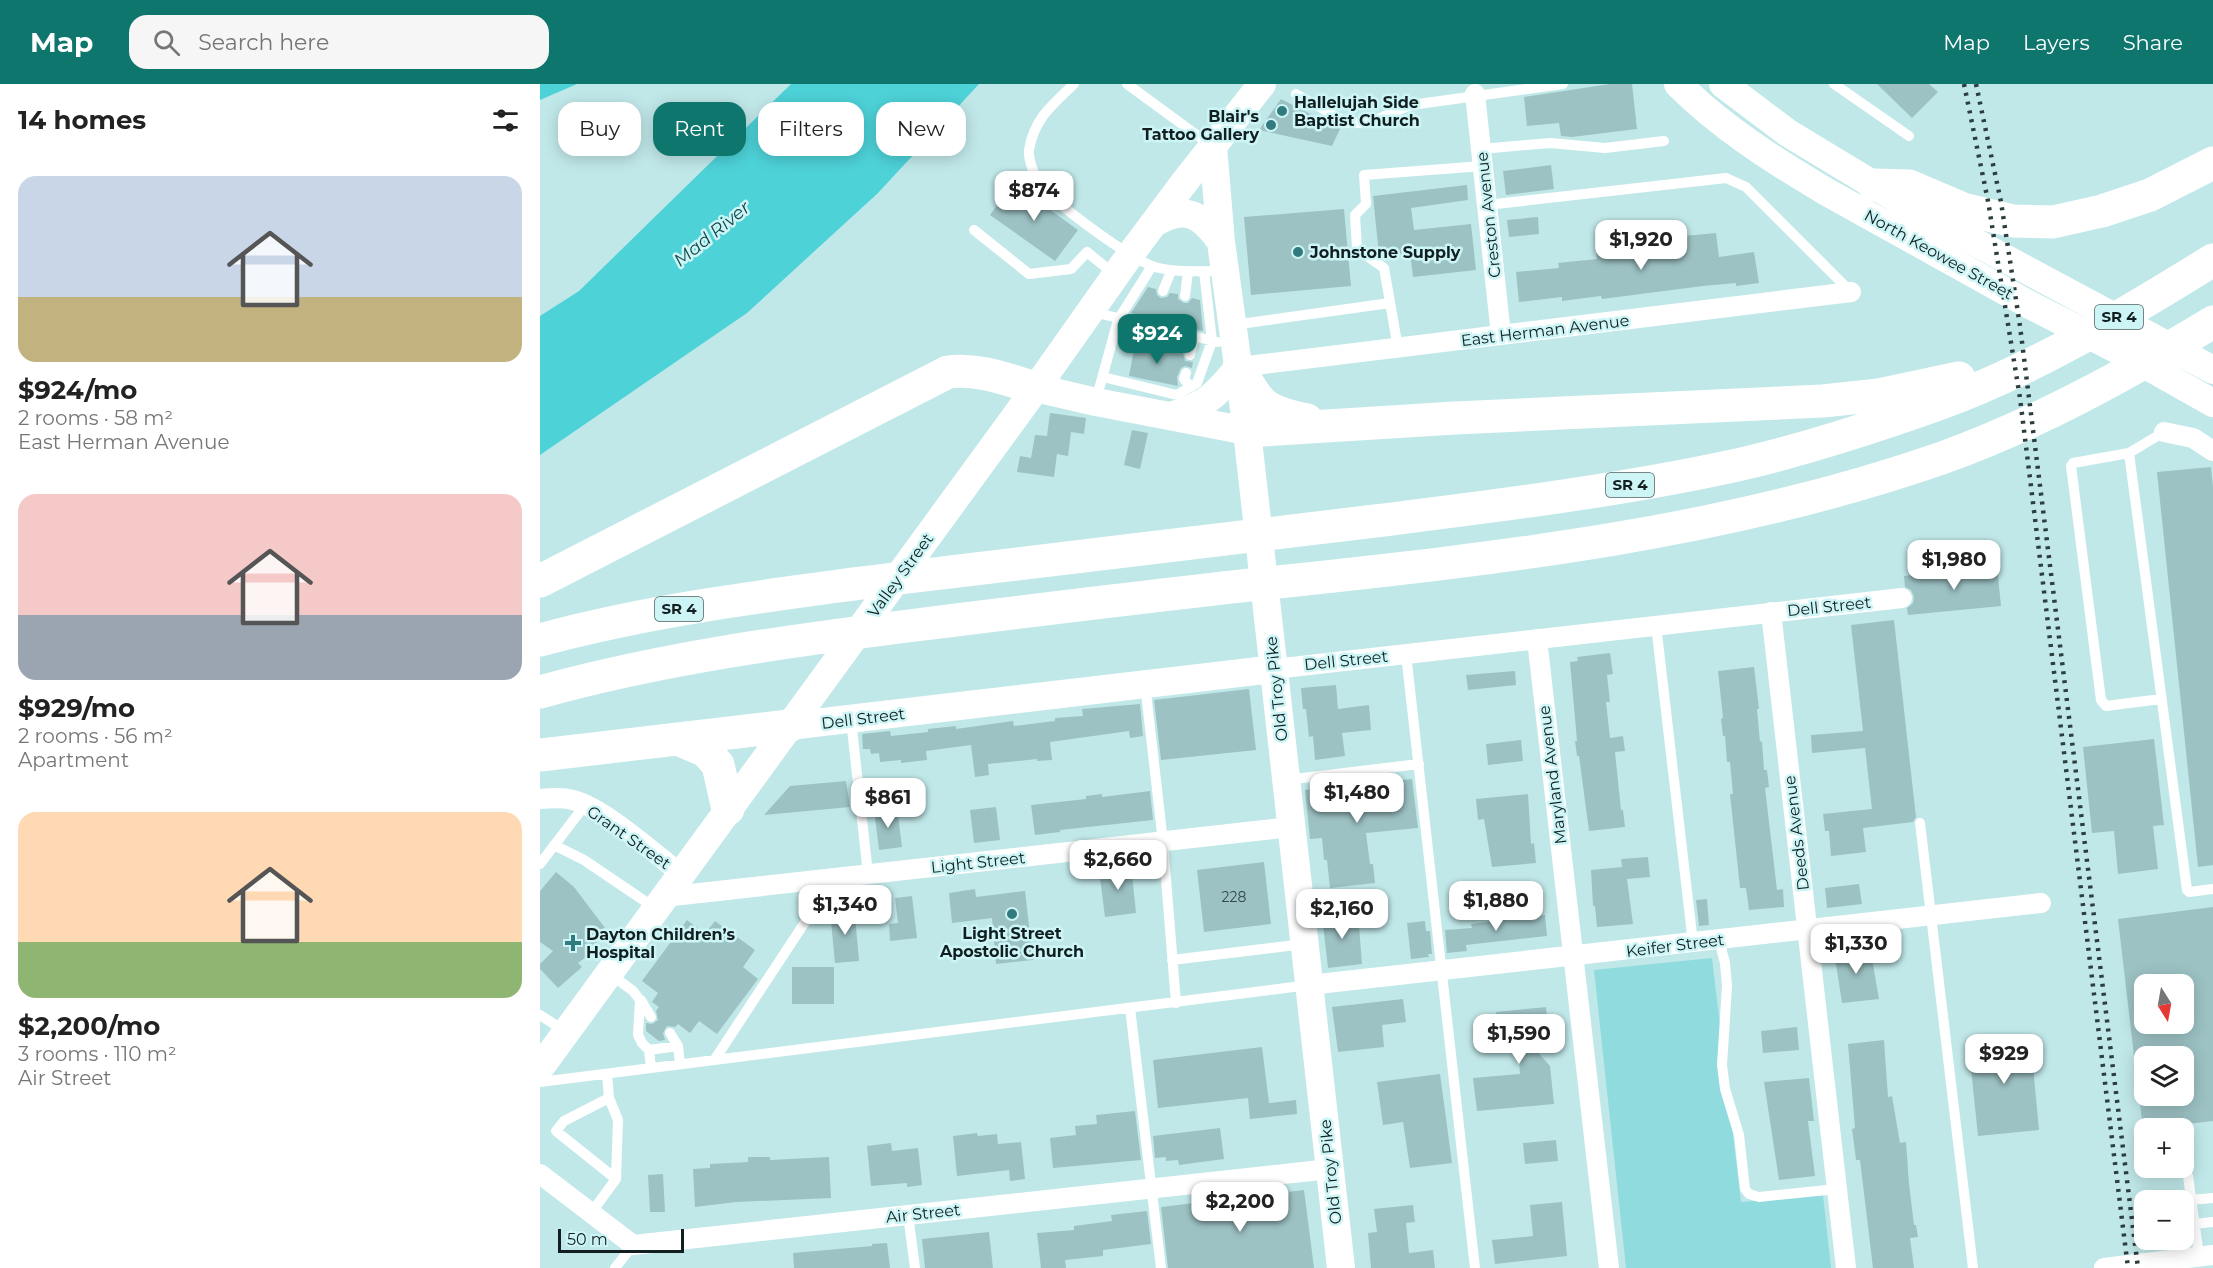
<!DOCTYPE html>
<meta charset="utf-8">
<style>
body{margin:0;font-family:Montserrat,sans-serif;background:#f6f6f6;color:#222;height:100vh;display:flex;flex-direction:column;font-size:22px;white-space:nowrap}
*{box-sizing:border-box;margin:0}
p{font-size:20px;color:#767676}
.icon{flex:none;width:33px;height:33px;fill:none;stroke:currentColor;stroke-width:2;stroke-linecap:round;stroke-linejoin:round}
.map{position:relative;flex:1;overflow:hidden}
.drawer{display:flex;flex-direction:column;background:#fff;width:540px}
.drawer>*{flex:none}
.banner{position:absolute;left:18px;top:18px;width:570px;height:54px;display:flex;gap:12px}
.needle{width:39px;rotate:169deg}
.fabs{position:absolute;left:1594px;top:890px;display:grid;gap:12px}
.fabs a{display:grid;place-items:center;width:60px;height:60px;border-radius:12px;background:#fff;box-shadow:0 3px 15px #0003;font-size:30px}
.scale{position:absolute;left:18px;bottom:15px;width:126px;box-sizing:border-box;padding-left:6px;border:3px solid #111f20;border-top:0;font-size:16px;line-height:21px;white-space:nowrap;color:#111f20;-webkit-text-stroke:4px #cef5f6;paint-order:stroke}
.price{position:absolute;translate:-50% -51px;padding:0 14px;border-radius:12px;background:#fff;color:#222;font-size:20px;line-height:39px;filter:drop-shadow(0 2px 3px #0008)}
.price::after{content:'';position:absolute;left:50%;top:36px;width:18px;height:14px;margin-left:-9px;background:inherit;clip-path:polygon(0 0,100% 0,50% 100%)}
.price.on{background:#0f766e;color:#fff}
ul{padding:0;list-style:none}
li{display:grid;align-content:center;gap:12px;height:318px;padding:0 18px}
li span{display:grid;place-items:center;height:186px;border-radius:18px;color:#555}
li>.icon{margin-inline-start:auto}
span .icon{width:108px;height:108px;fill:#fffc;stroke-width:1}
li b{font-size:26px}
h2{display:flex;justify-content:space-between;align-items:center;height:72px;padding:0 18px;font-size:26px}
.pill{padding:0 21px;border-radius:18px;background:#fff;box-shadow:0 3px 15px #0003;font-size:21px;line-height:54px}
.pill.on{background:#0f766e;color:#fff}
header{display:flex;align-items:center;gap:36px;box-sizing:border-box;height:84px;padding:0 30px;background:#0f766e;color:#fff}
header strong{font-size:28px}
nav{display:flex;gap:33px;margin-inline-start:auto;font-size:21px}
.search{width:420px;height:54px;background:#f6f6f6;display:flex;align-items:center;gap:15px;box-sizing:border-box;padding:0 21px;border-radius:18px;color:#767676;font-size:22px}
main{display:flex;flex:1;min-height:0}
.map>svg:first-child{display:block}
</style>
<header>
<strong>Map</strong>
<div class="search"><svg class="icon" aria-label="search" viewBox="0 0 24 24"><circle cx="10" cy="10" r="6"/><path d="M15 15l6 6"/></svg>Search here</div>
<nav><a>Map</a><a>Layers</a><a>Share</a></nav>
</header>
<main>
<section class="drawer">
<h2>14 homes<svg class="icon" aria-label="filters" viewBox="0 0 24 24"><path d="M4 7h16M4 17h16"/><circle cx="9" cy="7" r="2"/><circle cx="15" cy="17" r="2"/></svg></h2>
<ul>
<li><span style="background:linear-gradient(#c9d6e8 65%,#c2b280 0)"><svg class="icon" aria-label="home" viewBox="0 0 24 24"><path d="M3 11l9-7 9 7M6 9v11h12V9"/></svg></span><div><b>$924/mo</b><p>2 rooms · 58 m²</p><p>East Herman Avenue</p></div></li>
<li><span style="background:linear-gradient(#f6c9c9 65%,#9aa5b1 0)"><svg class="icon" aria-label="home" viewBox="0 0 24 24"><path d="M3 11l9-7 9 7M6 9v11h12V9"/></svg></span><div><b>$929/mo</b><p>2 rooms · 56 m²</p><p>Apartment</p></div></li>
<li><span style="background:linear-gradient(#ffd9b3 70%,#8fb573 0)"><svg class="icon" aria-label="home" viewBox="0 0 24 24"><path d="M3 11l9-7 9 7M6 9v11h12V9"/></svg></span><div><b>$2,200/mo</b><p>3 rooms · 110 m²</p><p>Air Street</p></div></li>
</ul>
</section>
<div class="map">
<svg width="1673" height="1184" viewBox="0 0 1673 1184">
<rect width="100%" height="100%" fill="#c1e8e9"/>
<!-- green -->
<path fill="#8fdbde" d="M 1172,874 L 1201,1118 L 1283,1111 L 1291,1184 L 1086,1184 L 1054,886 Z"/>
<!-- water -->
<path fill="#4dd2d8" d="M 0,0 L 37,0 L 0,16 Z
M 251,0 L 439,0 L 338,109 L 207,229 L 0,371 L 0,232 L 39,207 Z"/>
<!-- building -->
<path fill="#9dc2c4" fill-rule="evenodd" d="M 1070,0 L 1092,0 L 1097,45 L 1032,53 L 1021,52 L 1019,39 L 987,42 L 984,13 Z
M 1337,0 L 1389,0 L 1398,8 L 1372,34 Z
M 741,15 L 800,45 L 792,62 L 719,46 Z
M 1011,81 L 1014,105 L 966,111 L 963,87 Z
M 473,99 L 538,146 L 515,177 L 450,131 Z
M 927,101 L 928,116 L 871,124 L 874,146 L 931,140 L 936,186 L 873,193 L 870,169 L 839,171 L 833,112 Z
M 804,125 L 811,202 L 711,211 L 704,133 Z
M 998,133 L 999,150 L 969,153 L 967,136 Z
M 1176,149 L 1179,173 L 1214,168 L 1219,199 L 1196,202 L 1196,199 L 1163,202 L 1062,215 L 1061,212 L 1022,217 L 1022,213 L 979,218 L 976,188 L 1019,184 L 1018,179 L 1057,175 L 1056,166 L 1133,156 L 1133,153 Z
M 608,203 L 616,205 L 617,211 L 621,214 L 627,213 L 630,209 L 638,210 L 638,215 L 644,219 L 648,219 L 652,214 L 660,216 L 663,247 L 591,229 Z
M 595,260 L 643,269 L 645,277 L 653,278 L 652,284 L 645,282 L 641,284 L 637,293 L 638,302 L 589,292 Z
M 510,329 L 546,334 L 544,350 L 531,348 L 528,372 L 517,370 L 514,393 L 477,388 L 480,372 L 491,374 L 495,351 L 507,352 Z
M 592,346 L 608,349 L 600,385 L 584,381 Z
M 1671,383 L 1673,403 L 1673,781 L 1658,783 L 1617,388 Z
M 1457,482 L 1461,522 L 1368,531 L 1367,524 L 1373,519 L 1374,513 L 1371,506 L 1365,503 L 1364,492 Z
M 1354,536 L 1376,733 L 1373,738 L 1323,744 L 1326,768 L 1291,772 L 1289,747 L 1285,747 L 1283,730 L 1332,725 L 1325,664 L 1272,669 L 1271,651 L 1323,647 L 1311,541 Z
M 1070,569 L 1073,590 L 1067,591 L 1070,618 L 1066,618 L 1070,654 L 1083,652 L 1085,667 L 1075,668 L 1081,726 L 1083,726 L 1085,743 L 1049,747 L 1039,672 L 1037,672 L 1035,657 L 1037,657 L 1030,578 L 1038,577 L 1037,573 Z
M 1214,583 L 1219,625 L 1217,625 L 1220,658 L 1222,657 L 1224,686 L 1227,686 L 1229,703 L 1225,704 L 1237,806 L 1243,805 L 1244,823 L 1209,826 L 1206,804 L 1200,804 L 1190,710 L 1193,710 L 1190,678 L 1187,678 L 1185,652 L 1183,652 L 1181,635 L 1183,634 L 1178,587 Z
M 975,587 L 976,601 L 928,606 L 926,591 Z
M 796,601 L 798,625 L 829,621 L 831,646 L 802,649 L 805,672 L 775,676 L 773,652 L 769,653 L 766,625 L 763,625 L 761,604 Z
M 709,605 L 716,666 L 621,676 L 614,616 Z
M 600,620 L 603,652 L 590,654 L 589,647 L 510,658 L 512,676 L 497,677 L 497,675 L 448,680 L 449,691 L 435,693 L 431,661 L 386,667 L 387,676 L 361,679 L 361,676 L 340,678 L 339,669 L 331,670 L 330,665 L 323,665 L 322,650 L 350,647 L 351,652 L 388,648 L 388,645 L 416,642 L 416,645 L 473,637 L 474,642 L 515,637 L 515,634 L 543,632 L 542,625 Z
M 1614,655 L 1624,741 L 1613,742 L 1618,785 L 1578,790 L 1574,747 L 1552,749 L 1543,663 Z
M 981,656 L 983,677 L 948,681 L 946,660 Z
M 872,695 L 878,744 L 826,749 L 830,780 L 833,780 L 835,799 L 790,804 L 787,776 L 784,776 L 782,754 L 770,755 L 765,706 Z
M 306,697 L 310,723 L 224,731 L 250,702 Z
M 610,707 L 613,736 L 520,746 L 520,748 L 495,751 L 491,721 L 546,715 L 546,712 L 562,710 L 562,713 Z
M 988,710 L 991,760 L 994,759 L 996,779 L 952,783 L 944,735 L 938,736 L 936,715 Z
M 357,723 L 362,763 L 339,766 L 334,726 Z
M 456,723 L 460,756 L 434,759 L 430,726 Z
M 1108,773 L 1110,793 L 1087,795 L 1093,840 L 1057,843 L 1055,822 L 1053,822 L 1051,786 L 1082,783 L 1081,775 Z
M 724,778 L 731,840 L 664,848 L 657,786 Z
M 591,781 L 596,829 L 565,833 L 559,786 Z
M 16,788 L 34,803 L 65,844 L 53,851 L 57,858 L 45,865 L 49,871 L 38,879 L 42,883 L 18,904 L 0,885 L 0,880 L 13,867 L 0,858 L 0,807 Z
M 1319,800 L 1322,820 L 1287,824 L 1285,804 Z
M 435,805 L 436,813 L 485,807 L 493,876 L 456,880 L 452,834 L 412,839 L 409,809 Z
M 372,812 L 377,854 L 350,857 L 349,840 L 358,839 L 355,814 Z
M 1167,815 L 1169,841 L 1159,842 L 1156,816 Z
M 314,820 L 319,877 L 295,879 L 291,837 L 300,837 L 298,821 Z
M 1673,823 L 1673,1037 L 1603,1045 L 1599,1011 L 1644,1011 L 1644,972 L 1594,972 L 1578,835 ZM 1605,900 L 1644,900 L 1644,939 L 1605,939 Z
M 818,829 L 822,880 L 788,884 L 782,832 Z
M 1005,831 L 1007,852 L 926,861 L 927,867 L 907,869 L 905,846 L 932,844 L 931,840 Z
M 147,836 L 165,850 L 175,837 L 215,866 L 203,883 L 218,895 L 177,950 L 159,937 L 150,949 L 138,940 L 135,943 L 127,942 L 123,949 L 125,956 L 119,957 L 106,947 L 106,939 L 112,940 L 118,936 L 116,927 L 119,923 L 112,918 L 118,909 L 102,897 Z
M 885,837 L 886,847 L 890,847 L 892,870 L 888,870 L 889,873 L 871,875 L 867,839 Z
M 1330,863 L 1339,915 L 1302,919 L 1294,867 Z
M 252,883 L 294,883 L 294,920 L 252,920 Z
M 863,915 L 866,938 L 842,941 L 844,963 L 798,968 L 792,923 Z
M 1006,923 L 1009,953 L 986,955 L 1010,982 L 1014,1020 L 937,1027 L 933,994 L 980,990 L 977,955 L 959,957 L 956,928 Z
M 1257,943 L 1259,966 L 1223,969 L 1221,947 Z
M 1490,950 L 1499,1046 L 1438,1052 L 1428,956 Z
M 1344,956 L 1348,1013 L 1352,1012 L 1360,1059 L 1366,1058 L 1369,1100 L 1374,1141 L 1376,1141 L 1378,1153 L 1370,1154 L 1374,1184 L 1333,1184 L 1320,1076 L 1316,1076 L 1314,1060 L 1312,1045 L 1315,1044 L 1308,960 Z
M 722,963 L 729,1019 L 756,1016 L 757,1030 L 710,1035 L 708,1014 L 618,1024 L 613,976 Z
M 900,990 L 912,1079 L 870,1084 L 863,1038 L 843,1041 L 837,998 Z
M 1269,994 L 1274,1037 L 1268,1037 L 1275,1092 L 1239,1096 L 1224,998 Z
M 595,1027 L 601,1076 L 513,1084 L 510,1054 L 536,1051 L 535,1042 L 557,1040 L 556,1031 Z
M 680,1044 L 684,1075 L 639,1081 L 638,1076 L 626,1077 L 626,1073 L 615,1074 L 613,1052 Z
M 437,1049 L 438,1052 L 457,1050 L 458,1060 L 481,1058 L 485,1095 L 470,1097 L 469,1086 L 417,1092 L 413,1052 Z
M 1016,1056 L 1018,1077 L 985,1080 L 983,1059 Z
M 351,1059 L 352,1067 L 378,1064 L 382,1101 L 367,1103 L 367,1099 L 331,1102 L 327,1062 Z
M 208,1073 L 230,1073 L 230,1076 L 289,1073 L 291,1114 L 196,1118 L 155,1123 L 153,1085 L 170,1084 L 170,1080 L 208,1078 Z
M 123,1090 L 125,1128 L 110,1128 L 108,1091 Z
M 764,1106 L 774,1184 L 628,1184 L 621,1123 Z
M 1022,1118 L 1027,1172 L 955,1180 L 952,1156 L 993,1152 L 990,1121 Z
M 873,1121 L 875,1138 L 866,1139 L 869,1169 L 893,1166 L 895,1184 L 831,1184 L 828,1149 L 837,1148 L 834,1125 Z
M 607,1127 L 611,1160 L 563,1166 L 563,1172 L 525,1176 L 526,1184 L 501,1184 L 497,1149 L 534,1146 L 534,1142 L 572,1137 L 571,1131 Z
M 449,1148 L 453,1184 L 385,1184 L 382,1155 Z
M 347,1159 L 350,1184 L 254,1184 L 253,1169 L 332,1162 L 332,1160 Z"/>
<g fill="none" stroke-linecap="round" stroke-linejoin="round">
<!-- lane -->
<path stroke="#fff" stroke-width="10" d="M 534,0 C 512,21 494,35 489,66 C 488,75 495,94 500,101 C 517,121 590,175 615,183 C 637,189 660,187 683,187
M 587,0 L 673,63
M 1294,0 L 1369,52
M 756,10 L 808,39 L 828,39 L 871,21 L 1023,0
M 941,65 L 1010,59 L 1065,64 L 1124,57
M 947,121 L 1186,94 L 1206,103 L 1311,208
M 434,146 L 489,190 L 531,185 L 547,168 L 574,190
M 623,207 L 631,187
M 645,212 L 648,187
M 553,228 L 678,258
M 693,241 L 850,219
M 858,264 L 844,184 L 817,165 L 815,131 L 826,120 L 824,91 L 943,82
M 650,271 L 654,253
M 646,289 L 644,295 L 651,303
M 563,293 L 637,311 L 657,299 L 672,257 L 664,187
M 556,316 L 578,236 L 612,182
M 1589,369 L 1624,348
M 1116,541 L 1153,859
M 866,570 L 935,1184
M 605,600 L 623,758 L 636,919
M 1621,615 L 1566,622 L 1561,616 L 1531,382 L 1533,379 L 1589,369 L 1647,806 L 1649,808 L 1673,805
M 311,636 L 328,790
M 746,696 L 879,680
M 1380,739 L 1433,1184
M 14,761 L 44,776 L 115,824
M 0,780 L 45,721
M 1179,856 L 1185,879 L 1187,902 L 1182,981 L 1185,1005 L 1199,1051 L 1205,1105 L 1209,1110 L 1219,1113 L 1297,1105
M 632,876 L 764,860
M 69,889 L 93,907 L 100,916 L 98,951 L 102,959 L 109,966 L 111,984
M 101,916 L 111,933
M 590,924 L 621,1184
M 0,931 L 26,948
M 130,949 L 138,962 L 140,980
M 109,966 L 138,962
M 175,975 L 294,794
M 67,990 L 69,1014
M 0,998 L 769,901
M 1648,1092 L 1659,1172
M 1651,1116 L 1673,1114
M 51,1129 L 76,1095 L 16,1047 L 24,1037 L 69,1014 L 78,1036 L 76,1095
M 368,1131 L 375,1184
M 1654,1140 L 1673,1138
M 75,1184 L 93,1161"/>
<!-- street -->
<path stroke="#fff" stroke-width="20" d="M 935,10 L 961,251
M 699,283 L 1311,208
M 1624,348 L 1653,354 L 1673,367
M 1231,528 L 1306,1184
M 997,555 L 1069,1184
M 734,585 L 1362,514
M 0,715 C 11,714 22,713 33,716 C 64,724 114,769 141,790
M 124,813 L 751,743
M 769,901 L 1501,819
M 0,1090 L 93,1161 L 790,1085
M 1564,1184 L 1673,1171"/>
<!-- secondary -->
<path stroke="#fff" stroke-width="28" d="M 1138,0 C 1181,43 1233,76 1285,107 L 1490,221 L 1588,271 L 1673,319
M 1183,0 L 1248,49 L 1377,127 L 1673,286
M 673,63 L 681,158 L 707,347 L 801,1184
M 613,140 C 645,120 661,130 681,158
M 496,304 L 556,318 L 707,347
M 631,332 C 667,321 676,311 699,283
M 249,642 L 734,585
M 0,984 L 496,304 L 590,171 L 643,100 L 722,0"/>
<!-- highway -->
<path stroke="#fff" stroke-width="33" d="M 1334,101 L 1369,102 L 1423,125 L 1473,137 L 1513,138 L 1562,127 L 1610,111 L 1673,79
M 699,283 C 720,322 723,327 767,336
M 707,347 L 915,334 L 1283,317 L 1339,311 L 1419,294
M 0,497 L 408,288 C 439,284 467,296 496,304
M 0,556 C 118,524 239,510 360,494 C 518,474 677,457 835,437 C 953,422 1071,408 1188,383 C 1258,368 1328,345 1396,321 C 1493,286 1586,230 1673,176
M 0,608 C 123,574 249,557 376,541 C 496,526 617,511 738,498 C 962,474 1187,449 1402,374 C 1497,340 1587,290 1673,238
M 140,656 L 166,667 L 178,681 L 188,725
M 0,671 L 249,642"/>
<!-- rail -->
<path stroke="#2c3e3f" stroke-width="4.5" stroke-dasharray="3 6" stroke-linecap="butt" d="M 1424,0 L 1448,117 L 1480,314 L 1588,1184
M 1436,0 L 1461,118 L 1480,242 L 1598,1184"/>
</g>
<!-- markers -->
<g fill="#317b7e" stroke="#cef5f6" stroke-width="2">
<circle cx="742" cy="27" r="6"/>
<circle cx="731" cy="41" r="6"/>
<circle cx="758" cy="168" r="6"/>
<circle cx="472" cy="830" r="6"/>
<path d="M30 850h6v6h6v6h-6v6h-6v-6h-6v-6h6z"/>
</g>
<g text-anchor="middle" stroke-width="5" stroke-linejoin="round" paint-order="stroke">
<!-- number labels -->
<g font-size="14" fill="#344849">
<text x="694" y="818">228</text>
</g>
<!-- shield labels -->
<g fill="#cef5f6" stroke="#4a5f60" stroke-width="1.5">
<rect x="1555" y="221" width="48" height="24" rx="4.5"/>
<rect x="1066" y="389" width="48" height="24" rx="4.5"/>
<rect x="115" y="513" width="48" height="24" rx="4.5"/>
</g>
<g font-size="15" font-weight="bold" fill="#111f20">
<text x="1579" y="238">SR 4</text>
<text x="1090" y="406">SR 4</text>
<text x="139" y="530">SR 4</text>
</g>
<!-- poi labels -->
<g font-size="16" font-weight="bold" fill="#111f20" stroke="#cef5f6" text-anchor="start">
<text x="754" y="24">Hallelujah Side<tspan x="754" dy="18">Baptist Church</tspan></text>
<text x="719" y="38" text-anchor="end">Blair's<tspan x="719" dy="18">Tattoo Gallery</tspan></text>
<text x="770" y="174">Johnstone Supply</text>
<text x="472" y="855" text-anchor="middle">Light Street<tspan x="472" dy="18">Apostolic Church</tspan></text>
<text x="46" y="856">Dayton Children’s<tspan x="46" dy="18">Hospital</tspan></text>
</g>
<!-- street labels -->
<g font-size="16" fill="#111f20" stroke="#cef5f6">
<text transform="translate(948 131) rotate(-96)" y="6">Creston Avenue</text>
<text transform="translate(1399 170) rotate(29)" y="6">North Keowee Street</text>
<text transform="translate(1005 246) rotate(-7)" y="6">East Herman Avenue</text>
<text transform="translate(360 491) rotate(-54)" y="6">Valley Street</text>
<text transform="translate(1289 522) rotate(-6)" y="6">Dell Street</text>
<text transform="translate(806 576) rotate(-6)" y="6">Dell Street</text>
<text transform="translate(736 605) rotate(-96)" y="6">Old Troy Pike</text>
<text transform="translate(323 634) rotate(-7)" y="6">Dell Street</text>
<text transform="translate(1012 691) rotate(-97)" y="6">Maryland Avenue</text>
<text transform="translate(1256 749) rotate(-97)" y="6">Deeds Avenue</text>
<text transform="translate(89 753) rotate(35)" y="6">Grant Street</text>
<text transform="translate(438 778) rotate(-6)" y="6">Light Street</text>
<text transform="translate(1135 861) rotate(-7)" y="6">Keifer Street</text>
<text transform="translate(790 1088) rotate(-96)" y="6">Old Troy Pike</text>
<text transform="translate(383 1129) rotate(-6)" y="6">Air Street</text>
</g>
<!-- water labels -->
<g font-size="18" font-style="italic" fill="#0d494b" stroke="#cef5f6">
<text transform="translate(172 150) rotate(-39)" y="6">Mad River</text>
</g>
</g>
</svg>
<div class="fabs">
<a><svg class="needle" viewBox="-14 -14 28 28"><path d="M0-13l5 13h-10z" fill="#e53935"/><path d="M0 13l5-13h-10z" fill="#767676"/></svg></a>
<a><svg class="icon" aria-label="layers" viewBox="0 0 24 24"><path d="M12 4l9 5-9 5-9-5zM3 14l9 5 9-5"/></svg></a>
<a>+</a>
<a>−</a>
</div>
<div class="scale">50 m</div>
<b class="price" style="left:494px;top:138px">$874</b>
<b class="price" style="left:1101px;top:187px">$1,920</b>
<b class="price on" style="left:617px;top:281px">$924</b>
<b class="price" style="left:1414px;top:507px">$1,980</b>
<b class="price" style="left:817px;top:740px">$1,480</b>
<b class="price" style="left:348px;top:745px">$861</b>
<b class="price" style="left:578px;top:807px">$2,660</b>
<b class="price" style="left:956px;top:848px">$1,880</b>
<b class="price" style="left:305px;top:852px">$1,340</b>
<b class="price" style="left:802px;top:856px">$2,160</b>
<b class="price" style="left:1316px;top:891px">$1,330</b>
<b class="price" style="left:979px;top:981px">$1,590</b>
<b class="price" style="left:1464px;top:1001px">$929</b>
<b class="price" style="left:700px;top:1149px">$2,200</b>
<div class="banner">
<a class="pill">Buy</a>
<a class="pill on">Rent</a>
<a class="pill">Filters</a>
<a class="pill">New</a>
</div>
</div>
</main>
